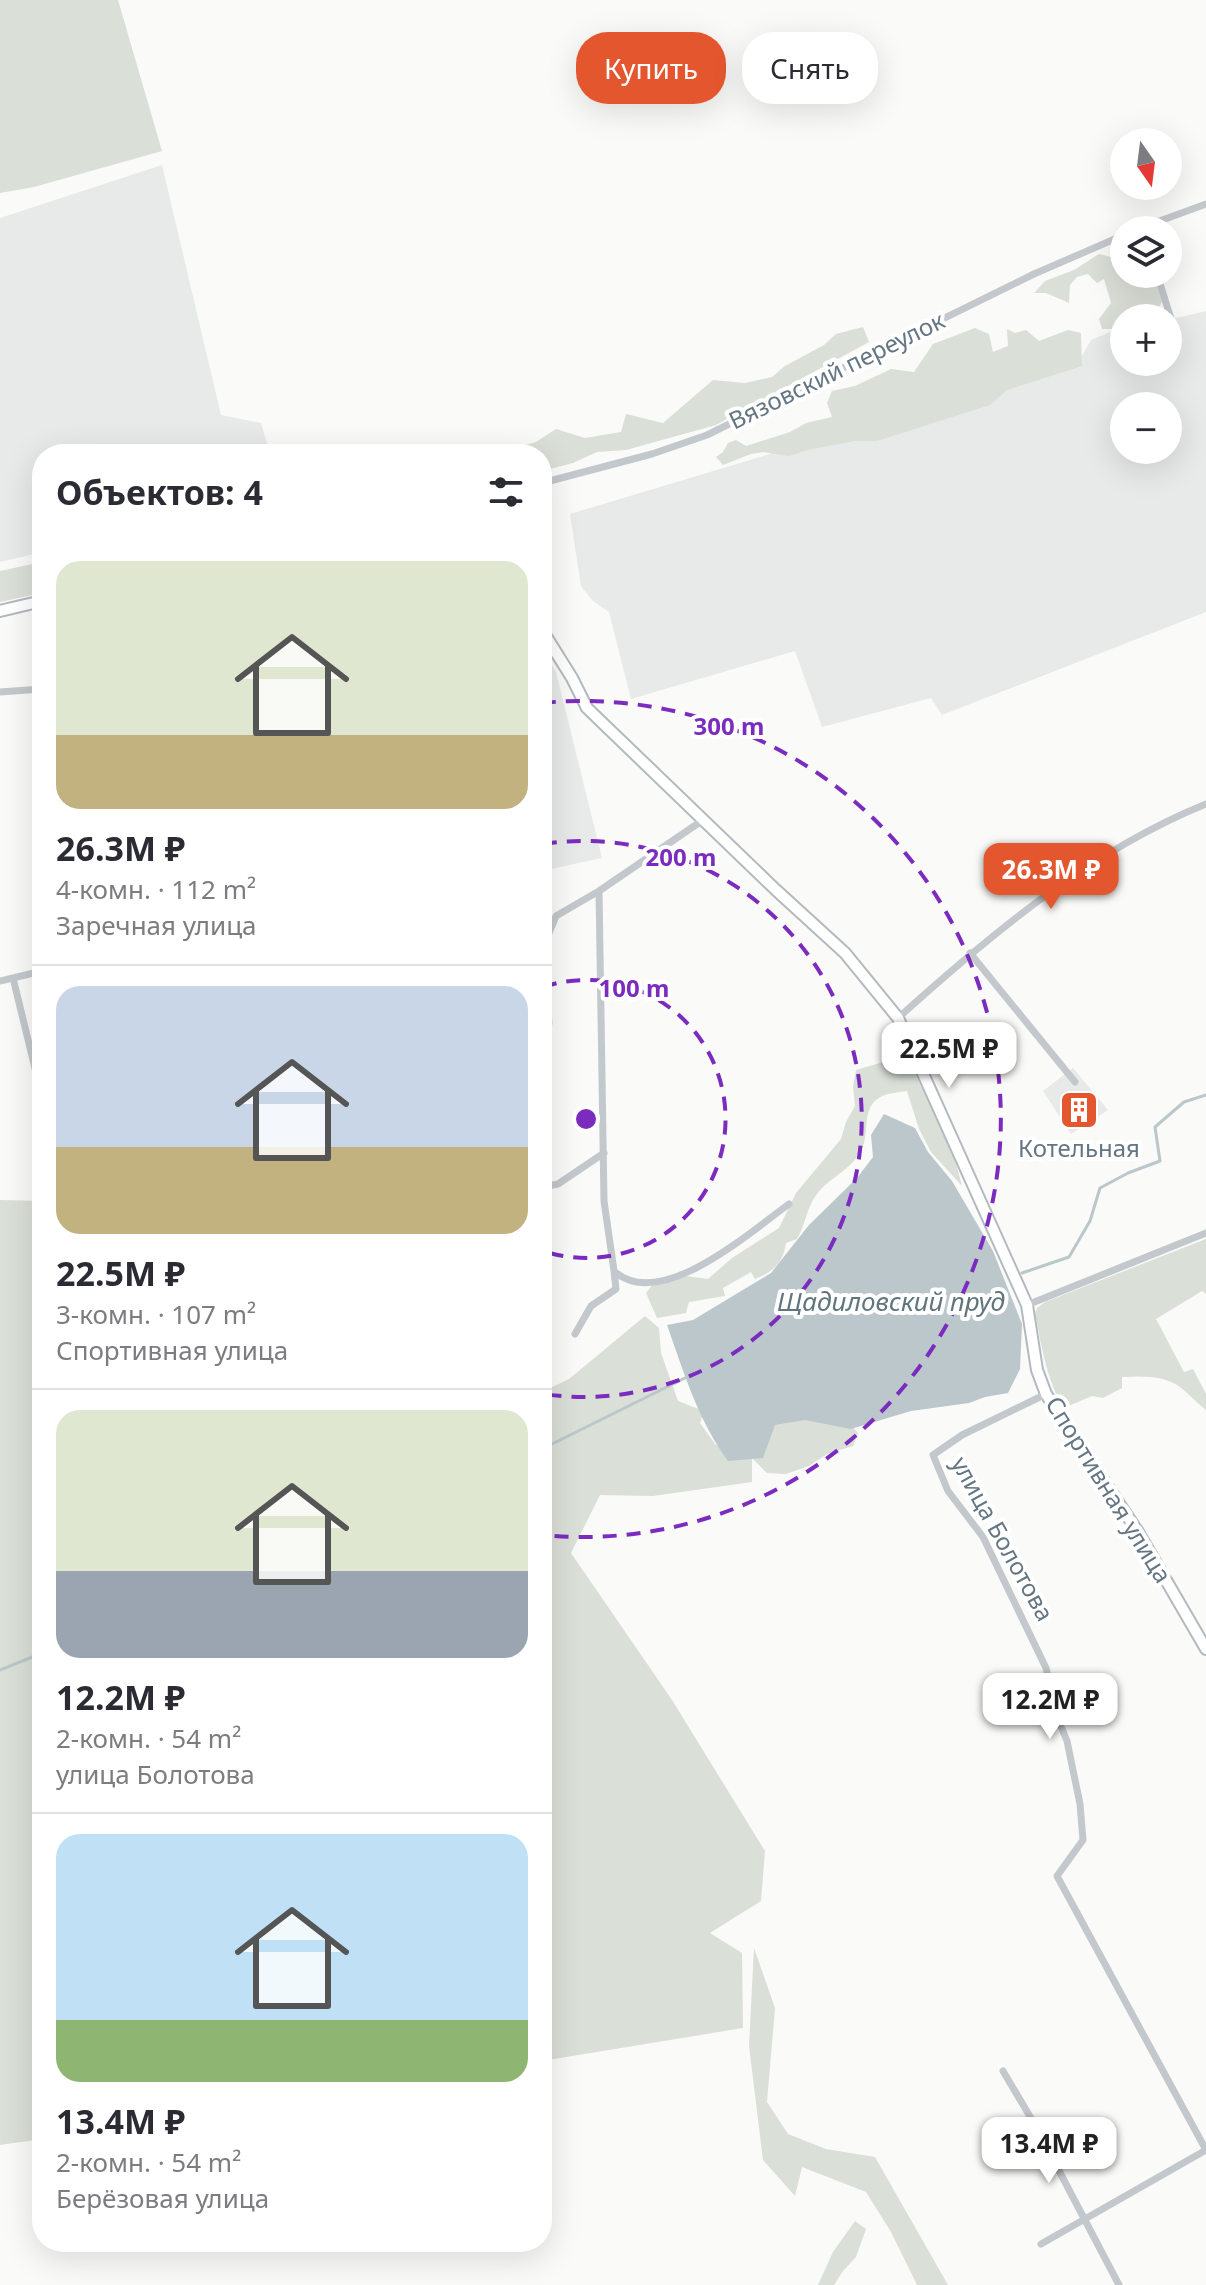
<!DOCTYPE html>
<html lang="ru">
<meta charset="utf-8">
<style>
body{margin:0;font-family:"Noto Sans",sans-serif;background:#f2f2f3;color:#2b2b33;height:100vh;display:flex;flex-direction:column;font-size:30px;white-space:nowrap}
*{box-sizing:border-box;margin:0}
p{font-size:26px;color:#7c7c81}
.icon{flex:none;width:44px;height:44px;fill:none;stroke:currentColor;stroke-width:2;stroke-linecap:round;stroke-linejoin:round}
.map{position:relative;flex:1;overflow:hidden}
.side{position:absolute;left:32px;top:444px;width:520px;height:1808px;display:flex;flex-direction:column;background:#fff;border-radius:32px;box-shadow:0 8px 32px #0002}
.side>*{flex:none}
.banner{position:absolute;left:576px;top:32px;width:510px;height:72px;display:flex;gap:16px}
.needle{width:52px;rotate:166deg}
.fabs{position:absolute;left:1110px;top:128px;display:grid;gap:16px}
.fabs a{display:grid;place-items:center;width:72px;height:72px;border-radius:50%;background:#fff;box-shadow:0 8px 32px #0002;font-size:40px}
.price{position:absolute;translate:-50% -68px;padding:0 18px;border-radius:16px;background:#fff;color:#222;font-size:26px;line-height:52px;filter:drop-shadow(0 2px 4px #0008)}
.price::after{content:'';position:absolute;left:50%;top:48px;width:24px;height:18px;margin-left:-12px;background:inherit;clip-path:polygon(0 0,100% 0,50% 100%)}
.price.current{background:#e4572e;color:#fff}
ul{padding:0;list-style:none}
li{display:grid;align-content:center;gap:16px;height:424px;padding:0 24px}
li+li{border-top:2px solid #e1e1e2}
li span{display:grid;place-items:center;height:248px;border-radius:24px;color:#555}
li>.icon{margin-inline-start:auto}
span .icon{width:144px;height:144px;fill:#fffc;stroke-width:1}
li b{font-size:34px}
h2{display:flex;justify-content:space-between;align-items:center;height:96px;padding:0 24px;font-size:34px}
.pill{padding:0 28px;border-radius:32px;background:#fff;box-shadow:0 8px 32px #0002;font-size:28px;line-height:72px}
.pill.current{background:#e4572e;color:#fff}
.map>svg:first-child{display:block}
</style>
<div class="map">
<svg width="1206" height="2285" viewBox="0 0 1206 2285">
<rect width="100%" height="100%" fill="#fafaf8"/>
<!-- built -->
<path fill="#e8e9e9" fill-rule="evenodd" d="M 162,165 L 221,415 L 261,423 L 270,454 L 42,454 L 42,552 L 0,562 L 0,218 Z
M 1206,311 L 1206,612 L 942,715 L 931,698 L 822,727 L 795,651 L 631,699 L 609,612 L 593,601 L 581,586 L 570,514 L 1079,361 L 1091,340 L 1124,326 L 1124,362 L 1168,362 L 1168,320 ZM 1124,406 L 1168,406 L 1168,450 L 1124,450 Z
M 542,650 L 556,672 L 602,858 L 542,871 Z
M 1073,1068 L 1108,1110 L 1071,1134 L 1043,1091 Z"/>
<!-- green -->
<path fill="#dadfd7" d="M 0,0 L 118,0 L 162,151 L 34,187 L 0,193 Z
M 1118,243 L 1124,243 L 1124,274 L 1153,274 L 1162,301 L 1157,313 L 1141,318 L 1124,318 L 1124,323 L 1112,329 L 1102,329 L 1099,319 L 1111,303 L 1104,279 L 1097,283 L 1088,274 L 1077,277 L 1070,285 L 1069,303 L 1046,293 L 1034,293 L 1045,281 L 1074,270 L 1099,254 L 1111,257 Z
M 863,327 L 869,342 L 716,425 L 626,450 L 597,452 L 573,463 L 542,471 L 542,454 L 492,454 L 536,442 L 556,429 L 585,438 L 621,432 L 626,414 L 663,423 L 713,380 L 745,383 L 772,377 L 785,366 L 824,345 L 836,334 Z
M 975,328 L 989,334 L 993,352 L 1008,346 L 1007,329 L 1015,333 L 1026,330 L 1039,341 L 1068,330 L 1081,333 L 1082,366 L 1007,390 L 990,405 L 877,441 L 855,441 L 808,450 L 789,456 L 763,452 L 751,454 L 723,465 L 716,457 L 723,452 L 728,443 L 736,440 L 746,446 L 790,432 L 806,423 L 832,417 L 827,403 L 832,391 L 855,386 L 891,369 L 914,372 L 933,344 Z
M 42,562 L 42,593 L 0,602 L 0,571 Z
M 887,1061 L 907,1061 L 913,1070 L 953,1152 L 962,1186 L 931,1152 L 919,1129 L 907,1091 C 895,1093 881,1093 873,1103 C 863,1116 869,1136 861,1151 C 851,1170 830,1177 817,1194 C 806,1208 806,1224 797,1239 L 786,1243 C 783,1263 773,1272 755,1279 L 751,1272 L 723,1288 L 725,1296 L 689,1302 L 686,1313 L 657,1318 L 646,1293 L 653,1284 L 686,1276 L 708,1279 L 732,1258 L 779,1228 L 796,1193 L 841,1139 L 846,1122 L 855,1106 L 853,1086 L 856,1070 Z
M 0,1200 L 42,1201 L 42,2139 L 0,2145 Z
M 1206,1239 L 1206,1294 L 1202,1291 L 1156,1319 L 1184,1372 L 1193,1369 L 1206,1394 L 1206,1410 C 1198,1404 1193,1398 1186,1392 C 1168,1375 1145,1376 1122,1377 L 1122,1388 L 1103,1398 L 1092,1396 L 1064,1408 C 1046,1379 1042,1347 1035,1314 L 1037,1308 L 1045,1302 Z
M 645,1316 L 659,1328 L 661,1353 L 678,1401 L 704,1411 L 700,1423 L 716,1445 L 757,1426 L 839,1412 L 858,1433 L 853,1446 L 827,1454 L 809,1466 L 786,1474 L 767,1473 L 752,1458 L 752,1482 L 653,1496 L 600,1495 L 571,1553 L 672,1700 L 765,1851 L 761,1901 L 710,1933 L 742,1953 L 743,2028 L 542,2061 L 542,1392 L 569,1379 Z
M 754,1948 L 775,2008 L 767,2102 L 788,2134 L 826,2149 L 875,2157 L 948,2285 L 917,2285 L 891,2232 L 866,2192 L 802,2167 L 795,2196 L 763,2160 L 749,2046 Z
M 855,2221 L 866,2229 L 856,2257 L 843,2271 L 834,2285 L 818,2285 L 833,2252 Z"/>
<!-- water -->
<path fill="#bbc7cb" d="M 884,1114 L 915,1128 L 928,1152 L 952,1181 L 993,1251 L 1022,1324 L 1020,1369 L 1008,1393 L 985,1397 L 969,1403 L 911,1411 L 851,1429 L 805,1420 L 775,1425 L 763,1458 L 728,1461 C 698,1420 684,1373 667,1325 L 693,1320 L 771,1273 L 809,1225 L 857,1178 L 873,1157 L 871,1135 Z"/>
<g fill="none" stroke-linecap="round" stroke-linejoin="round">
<!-- stream -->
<path stroke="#bbc7cb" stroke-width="3" d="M 1022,1273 L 1069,1257 L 1090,1221 L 1100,1188 L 1128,1173 L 1160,1161 L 1155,1127 L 1184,1102 L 1206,1095
M 542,1449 L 685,1378
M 0,1670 L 42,1653"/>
<!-- secondary casing -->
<g stroke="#b3babf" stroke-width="14">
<path id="secondary" d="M 0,611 L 42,601
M 542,630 L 572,678 L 587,708 L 776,890 L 845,953 L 898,1018 L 1027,1305 L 1037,1370 L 1046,1394 L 1138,1532 L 1206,1649"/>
</g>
<!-- street -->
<path stroke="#c3c8cc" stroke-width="7" d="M 1135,230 L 1206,204
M 1157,274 L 1171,319
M 542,483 L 652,454 L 707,435 L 1034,274 L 1124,235
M 0,692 L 42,689
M 599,891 L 604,1201 L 614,1271
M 970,953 L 1075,1082
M 13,978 L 42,1097
M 0,981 L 42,971
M 898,1018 C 990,935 1090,851 1206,804
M 542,1024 L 549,1023 L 542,950 L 556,916 L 599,891 L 703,820
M 542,1187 L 558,1184 L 604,1153
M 1027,1305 L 1206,1233
M 575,1334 L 591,1306 L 616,1289 L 614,1271 C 660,1313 750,1232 789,1204
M 1046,1394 L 962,1435 L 933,1455 L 948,1491 L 983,1537 L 1046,1668 L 1060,1724 L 1067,1741 L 1080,1804 L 1083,1840 L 1057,1876 L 1206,2150
M 1003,2071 L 1035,2125 L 1119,2285
M 1041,2244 L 1206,2150"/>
<!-- secondary -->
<use href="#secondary" stroke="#fff" stroke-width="10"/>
</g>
<!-- distance rings -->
<g fill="none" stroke="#7b2cbf" stroke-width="4" stroke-dasharray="14 10">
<path d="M543 987A139 139 0 1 1 543 1251"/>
<path d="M543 844A278 278 0 1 1 543 1394"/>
<path d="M542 703A418 418 0 1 1 542 1535"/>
</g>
<!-- icons -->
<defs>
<g id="building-square" transform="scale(2)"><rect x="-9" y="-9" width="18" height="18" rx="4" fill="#e4572e" stroke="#fff"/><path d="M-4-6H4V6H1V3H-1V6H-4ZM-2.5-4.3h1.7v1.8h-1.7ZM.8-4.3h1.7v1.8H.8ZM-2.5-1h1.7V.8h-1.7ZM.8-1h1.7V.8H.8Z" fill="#fff"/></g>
</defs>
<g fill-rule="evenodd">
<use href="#building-square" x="1079" y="1110"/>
</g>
<g text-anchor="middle" stroke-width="8" stroke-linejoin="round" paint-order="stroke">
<!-- street labels -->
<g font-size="24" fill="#657683" stroke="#fff">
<text transform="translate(837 371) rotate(-26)" y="8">Вязовский переулок</text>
<text transform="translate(1108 1490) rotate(58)" y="8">Спортивная улица</text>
<text transform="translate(1002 1539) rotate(61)" y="8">улица Болотова</text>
</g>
<!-- poi labels -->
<g font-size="24" fill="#657683" stroke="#fff">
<text x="1079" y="1157">Котельная</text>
</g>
<!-- water labels -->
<g font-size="26" font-style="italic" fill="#60757c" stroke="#fff">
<text x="891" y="1311">Щадиловский пруд</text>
</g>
</g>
<circle cx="586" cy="1119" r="12" fill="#7b2cbf" stroke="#fff" stroke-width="4"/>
<g font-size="24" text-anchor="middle" font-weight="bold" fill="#7b2cbf" stroke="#fff" stroke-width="8" stroke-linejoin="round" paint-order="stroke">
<text x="729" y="735">300 m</text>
<text x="681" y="866">200 m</text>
<text x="634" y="997">100 m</text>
</g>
</svg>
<div class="fabs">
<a><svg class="needle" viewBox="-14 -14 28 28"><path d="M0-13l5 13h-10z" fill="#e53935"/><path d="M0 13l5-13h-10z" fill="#7c7c81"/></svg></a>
<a><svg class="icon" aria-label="layers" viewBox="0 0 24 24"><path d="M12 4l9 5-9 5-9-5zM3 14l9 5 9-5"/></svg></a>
<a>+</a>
<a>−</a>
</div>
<b class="price current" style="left:1051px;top:911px">26.3M ₽</b>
<b class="price" style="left:949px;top:1090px">22.5M ₽</b>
<b class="price" style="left:1050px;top:1741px">12.2M ₽</b>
<b class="price" style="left:1049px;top:2185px">13.4M ₽</b>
<div class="banner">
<a class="pill current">Купить</a>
<a class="pill">Снять</a>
</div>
<section class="side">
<h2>Объектов: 4<svg class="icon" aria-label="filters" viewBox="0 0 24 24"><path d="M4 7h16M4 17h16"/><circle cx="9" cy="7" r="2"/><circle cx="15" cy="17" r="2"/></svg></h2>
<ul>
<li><span style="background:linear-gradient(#dfe7d0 70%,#c2b280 0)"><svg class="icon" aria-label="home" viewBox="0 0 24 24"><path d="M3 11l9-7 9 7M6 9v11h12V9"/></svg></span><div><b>26.3M ₽</b><p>4-комн. · 112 m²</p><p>Заречная улица</p></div></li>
<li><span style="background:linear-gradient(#c9d6e8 65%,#c2b280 0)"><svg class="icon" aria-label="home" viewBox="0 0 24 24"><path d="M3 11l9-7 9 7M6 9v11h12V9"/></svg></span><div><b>22.5M ₽</b><p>3-комн. · 107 m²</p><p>Спортивная улица</p></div></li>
<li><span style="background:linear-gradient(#dfe7d0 65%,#9aa5b1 0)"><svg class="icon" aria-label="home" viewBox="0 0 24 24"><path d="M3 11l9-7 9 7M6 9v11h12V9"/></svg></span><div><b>12.2M ₽</b><p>2-комн. · 54 m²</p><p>улица Болотова</p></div></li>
<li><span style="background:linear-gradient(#bfe0f5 75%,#8fb573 0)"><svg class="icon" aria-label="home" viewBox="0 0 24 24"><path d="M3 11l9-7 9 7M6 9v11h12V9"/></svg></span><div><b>13.4M ₽</b><p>2-комн. · 54 m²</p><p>Берёзовая улица</p></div></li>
</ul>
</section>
</div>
